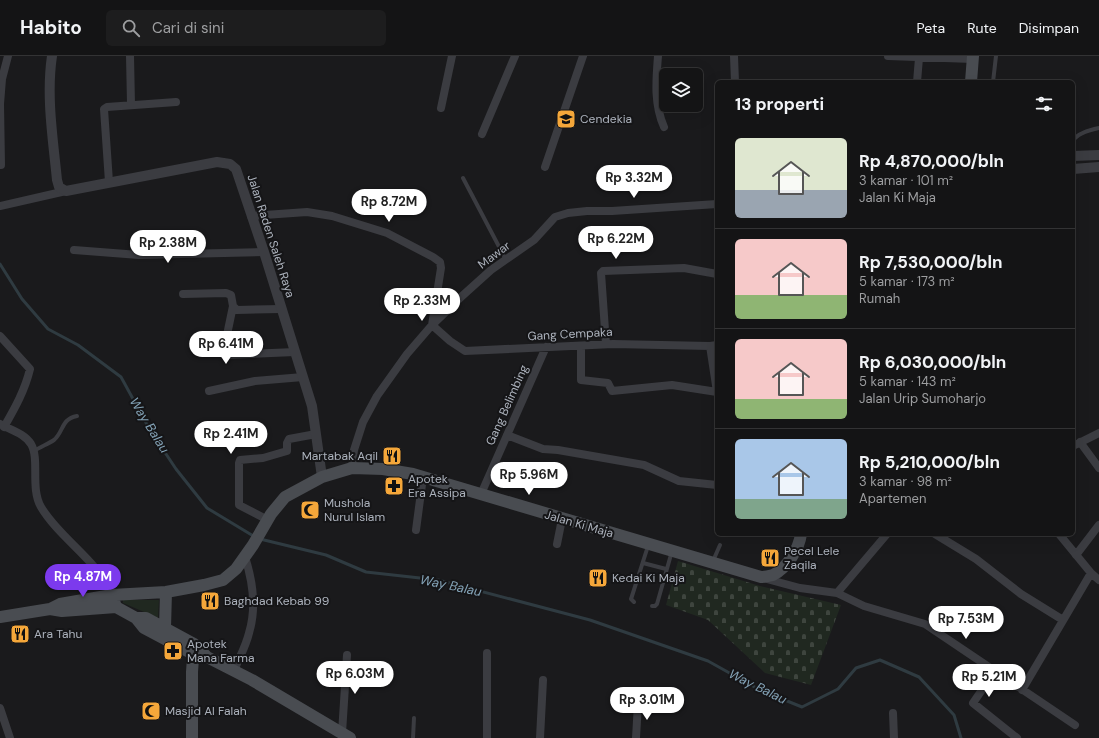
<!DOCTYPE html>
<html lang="id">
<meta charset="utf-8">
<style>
body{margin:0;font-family:"DM Sans",sans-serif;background:#1d1d1e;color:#f1f3f6;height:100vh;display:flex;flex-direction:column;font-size:15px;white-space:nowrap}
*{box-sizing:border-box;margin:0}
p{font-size:13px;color:#9d9ea0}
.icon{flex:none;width:22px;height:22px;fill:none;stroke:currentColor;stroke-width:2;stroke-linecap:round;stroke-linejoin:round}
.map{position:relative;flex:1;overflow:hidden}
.details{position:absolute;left:715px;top:24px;width:360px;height:456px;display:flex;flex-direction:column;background:#141415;border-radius:6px;box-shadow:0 4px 16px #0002,0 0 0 1px #333334}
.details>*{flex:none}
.controls{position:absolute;left:659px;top:12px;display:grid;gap:8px}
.controls a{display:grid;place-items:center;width:44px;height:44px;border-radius:6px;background:#141415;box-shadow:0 4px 16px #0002,0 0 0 1px #333334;font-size:20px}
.price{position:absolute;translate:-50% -34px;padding:0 9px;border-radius:14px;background:#fff;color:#222;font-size:13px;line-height:26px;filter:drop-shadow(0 1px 2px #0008)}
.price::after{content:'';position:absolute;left:50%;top:24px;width:12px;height:9px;margin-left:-6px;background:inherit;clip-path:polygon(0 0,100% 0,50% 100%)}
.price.current{background:#7c3aed;color:#fff}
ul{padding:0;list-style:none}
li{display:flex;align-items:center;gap:12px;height:100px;padding:0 20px}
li+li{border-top:1px solid #333334}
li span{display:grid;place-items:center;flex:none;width:112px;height:80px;border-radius:6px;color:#555}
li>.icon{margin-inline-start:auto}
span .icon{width:48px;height:48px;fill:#fffc;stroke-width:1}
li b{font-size:17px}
h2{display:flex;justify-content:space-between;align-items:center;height:48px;padding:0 20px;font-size:17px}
header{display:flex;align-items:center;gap:24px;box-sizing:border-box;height:56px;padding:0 20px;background:#141415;border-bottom:1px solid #333334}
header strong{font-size:19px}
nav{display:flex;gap:22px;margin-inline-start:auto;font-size:14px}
.search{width:280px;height:36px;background:#1d1d1e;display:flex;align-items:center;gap:10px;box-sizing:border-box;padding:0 14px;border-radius:6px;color:#9d9ea0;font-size:15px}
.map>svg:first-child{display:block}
</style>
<header>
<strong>Habito</strong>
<div class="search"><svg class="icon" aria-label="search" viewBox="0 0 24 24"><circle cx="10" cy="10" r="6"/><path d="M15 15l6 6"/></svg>Cari di sini</div>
<nav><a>Peta</a><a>Rute</a><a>Disimpan</a></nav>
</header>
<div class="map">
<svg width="1099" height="682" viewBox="0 0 1099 682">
<defs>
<pattern id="cemetery-stones" width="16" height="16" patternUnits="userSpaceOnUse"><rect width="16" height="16" fill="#202820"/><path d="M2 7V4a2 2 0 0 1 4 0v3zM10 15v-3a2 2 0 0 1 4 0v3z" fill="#3e453e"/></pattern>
</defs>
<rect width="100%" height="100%" fill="#1a1a1c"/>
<!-- cemetery -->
<path fill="url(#cemetery-stones)" d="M 678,505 L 760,530 L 841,549 L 811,629 L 765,617 L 708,564 L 666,549 Z"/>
<!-- pitch -->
<path fill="#202820" d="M 123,544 L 159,544 L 158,562 L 123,547 Z"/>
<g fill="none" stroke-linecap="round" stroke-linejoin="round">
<!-- stream -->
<path stroke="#2f3b41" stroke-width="3" d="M 0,208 L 22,243 L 48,273 L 78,289 L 121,321 L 150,374 L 176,413 L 207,452 L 255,481
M 260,483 L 326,499 L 366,516 L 438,524 L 590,564 L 708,605 L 760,634 L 802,651 L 838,633 L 856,612 L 880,604 L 919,621 L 954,659 L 961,682"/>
<!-- service -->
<path stroke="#3b3c41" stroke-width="4" d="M 993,26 L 996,0
M 1073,85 C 1077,77 1090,74 1099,72
M 463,122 L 506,204
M 34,395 C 40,391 48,388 54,384 C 64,375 61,363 77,360
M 713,505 L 720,489
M 643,507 L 666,513
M 634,546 L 631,543 L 632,540 L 648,490
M 652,550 L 655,550 L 657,548 L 672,495
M 413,682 L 414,662"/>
<!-- minor -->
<path stroke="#3b3c41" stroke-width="8" d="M 130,0 L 131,48
M 658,0 C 656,25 654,48 664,71
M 734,0 L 735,26
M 888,0 L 973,3
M 917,26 L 919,2
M 441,52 L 452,0
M 482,78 L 515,0
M 1,109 L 0,48 L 2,23 L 8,0
M 545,111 L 583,0
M 109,126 L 104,53 L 107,51 L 176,46
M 0,150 L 66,135
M 251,160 L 307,156 L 332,160 L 387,177 L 433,201 L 440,206 L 441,212 L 432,269 L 450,285 L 465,295 L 613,288 L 710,290 L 717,289
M 74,194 L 139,199 L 264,196
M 183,238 L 226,237 L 231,239 L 233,250 L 237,254 L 281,253
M 233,250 L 223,298 L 228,299 L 295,296
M 0,280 L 30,313 C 25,334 15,352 4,371
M 606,288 L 601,217 L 603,215 L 684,212 L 717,218
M 581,290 L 581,324 L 608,327 L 612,335 L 672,329 L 717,336
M 710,290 L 717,336
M 209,335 L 255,325 L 303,321
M 0,368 C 10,374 24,377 31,388 C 40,403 30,432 41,451 C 60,483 98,504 112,539
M 507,379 L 543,393 L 558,394 L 644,409 L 679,425 L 717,429
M 1080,386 L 1099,412
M 1073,390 L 1099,377
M 352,412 L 354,394 L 363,366 L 377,340 L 407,298 L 432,269 L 461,241 L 491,214 L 534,184 L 555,161 L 568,157 L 587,155 L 612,155 L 717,148
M 481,438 L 546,291
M 268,464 L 239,449 L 239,407 L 240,404 L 263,402 L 287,395 L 287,387 L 289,383 L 316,378
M 416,474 L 423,421
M 935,478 L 976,503 L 1021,538 L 1063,564
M 1059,478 L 1091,517 L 1099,524
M 557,488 L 562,463
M 1076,499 L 1099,469
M 763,522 L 800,532 L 837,537 L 887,478
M 837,537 L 864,550 L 925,568 L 1075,669
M 234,615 C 239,602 246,590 249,577 C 257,551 253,526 245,501
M 995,615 L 973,647 L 1017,682
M 1022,634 L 1091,517
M 0,652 L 10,682
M 893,657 L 894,682
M 342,677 L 347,599
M 487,682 L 487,597
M 540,682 L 543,624
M 636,682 L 638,647"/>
<!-- tertiary -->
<path stroke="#3b3c41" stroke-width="10" d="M 52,0 C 46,40 53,83 57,124 L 59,131 L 66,135 L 217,106 L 230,108 L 236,113 L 264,196 L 312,350 L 322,421
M 1073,100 L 1099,99
M 1073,113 L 1099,111"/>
<!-- secondary -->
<path stroke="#494c51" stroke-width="12" d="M 971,26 L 973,0
M 112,539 L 116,551 L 136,562 L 146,562 L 194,588 L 207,601 L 252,624 L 350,682
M 50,553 L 60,548 L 112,539 L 166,536 L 204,529 L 223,524 L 236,513 L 253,489 L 271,458 L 285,441 L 322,421 L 352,412 L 383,413 L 413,418 L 761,521 C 764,521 769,520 773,519 C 787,512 799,493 801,478
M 0,561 L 50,553 L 62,555 L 116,551
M 136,562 L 144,572 L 193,598 L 200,599
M 165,572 L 166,536
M 192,682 L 192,616 L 194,588"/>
</g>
<!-- icons -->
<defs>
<g id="school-square" transform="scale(1)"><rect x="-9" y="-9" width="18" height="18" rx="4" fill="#f5a73a" stroke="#151517"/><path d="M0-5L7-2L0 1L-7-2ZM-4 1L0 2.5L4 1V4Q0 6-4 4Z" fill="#111"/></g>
<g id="restaurant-square" transform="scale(1)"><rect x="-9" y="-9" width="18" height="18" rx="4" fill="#f5a73a" stroke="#151517"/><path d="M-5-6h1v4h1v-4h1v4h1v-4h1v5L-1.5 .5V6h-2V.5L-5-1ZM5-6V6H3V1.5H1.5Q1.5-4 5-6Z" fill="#111"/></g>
<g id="pharmacy-square" transform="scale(1)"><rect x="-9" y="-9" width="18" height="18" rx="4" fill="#f5a73a" stroke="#151517"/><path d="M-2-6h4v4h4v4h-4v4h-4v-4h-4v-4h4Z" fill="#111"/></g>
<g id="mosque-square" transform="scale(1)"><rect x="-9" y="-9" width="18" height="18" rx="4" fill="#f5a73a" stroke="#151517"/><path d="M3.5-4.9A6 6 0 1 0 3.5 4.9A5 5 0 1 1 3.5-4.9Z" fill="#111"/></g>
</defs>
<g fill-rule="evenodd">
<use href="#school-square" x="566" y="63"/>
<use href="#restaurant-square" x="392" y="400"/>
<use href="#pharmacy-square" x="394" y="430"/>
<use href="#mosque-square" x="310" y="454"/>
<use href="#restaurant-square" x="770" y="502"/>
<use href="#restaurant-square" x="598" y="522"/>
<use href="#restaurant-square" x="210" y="545"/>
<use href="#restaurant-square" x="20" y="578"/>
<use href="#pharmacy-square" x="173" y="595"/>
<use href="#mosque-square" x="151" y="655"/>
</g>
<g text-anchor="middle" stroke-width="4" stroke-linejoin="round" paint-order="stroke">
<!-- poi labels -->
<g font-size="12" fill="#acb2bc" stroke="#151517" text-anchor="start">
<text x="580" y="67">Cendekia</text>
<text x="378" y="404" text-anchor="end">Martabak Aqil</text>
<text x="408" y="427">Apotek<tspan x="408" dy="14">Era Assipa</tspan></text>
<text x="324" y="451">Mushola<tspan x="324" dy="14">Nurul Islam</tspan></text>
<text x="784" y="499">Pecel Lele<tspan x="784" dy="14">Zaqila</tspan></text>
<text x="612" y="526">Kedai Ki Maja</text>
<text x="224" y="549">Baghdad Kebab 99</text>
<text x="34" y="582">Ara Tahu</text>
<text x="187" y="592">Apotek<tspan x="187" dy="14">Mana Farma</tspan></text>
<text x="165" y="659">Masjid Al Falah</text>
</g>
<!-- street labels -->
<g font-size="12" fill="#acb2bc" stroke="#151517">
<text transform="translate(271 180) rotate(72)" y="4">Jalan Raden Saleh Raya</text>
<text transform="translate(494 199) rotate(-37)" y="4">Mawar</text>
<text transform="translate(570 278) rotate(-3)" y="4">Gang Cempaka</text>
<text transform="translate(507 349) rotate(-66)" y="4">Gang Belimbing</text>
<text transform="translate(579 468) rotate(16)" y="4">Jalan Ki Maja</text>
</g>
<!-- water labels -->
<g font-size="13" font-style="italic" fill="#84a3b7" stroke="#151517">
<text transform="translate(150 369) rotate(58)" y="5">Way Balau</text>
<text transform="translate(451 529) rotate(12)" y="5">Way Balau</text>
<text transform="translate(758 630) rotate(26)" y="5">Way Balau</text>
</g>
</g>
</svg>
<div class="controls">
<a><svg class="icon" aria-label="layers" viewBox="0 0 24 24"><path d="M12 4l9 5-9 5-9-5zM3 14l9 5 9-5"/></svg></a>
</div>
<b class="price" style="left:634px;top:143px">Rp 3.32M</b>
<b class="price" style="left:389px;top:167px">Rp 8.72M</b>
<b class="price" style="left:616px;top:204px">Rp 6.22M</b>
<b class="price" style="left:168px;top:208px">Rp 2.38M</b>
<b class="price" style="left:422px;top:266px">Rp 2.33M</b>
<b class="price" style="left:226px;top:309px">Rp 6.41M</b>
<b class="price" style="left:231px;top:399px">Rp 2.41M</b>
<b class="price" style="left:529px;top:440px">Rp 5.96M</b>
<b class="price current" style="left:83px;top:542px">Rp 4.87M</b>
<b class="price" style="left:966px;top:584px">Rp 7.53M</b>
<b class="price" style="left:355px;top:639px">Rp 6.03M</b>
<b class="price" style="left:989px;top:642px">Rp 5.21M</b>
<b class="price" style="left:647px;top:665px">Rp 3.01M</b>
<section class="details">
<h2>13 properti<svg class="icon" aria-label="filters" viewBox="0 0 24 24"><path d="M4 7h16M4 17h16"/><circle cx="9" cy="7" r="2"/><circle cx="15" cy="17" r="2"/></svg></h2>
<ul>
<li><span style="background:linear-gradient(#dfe7d0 65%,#9aa5b1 0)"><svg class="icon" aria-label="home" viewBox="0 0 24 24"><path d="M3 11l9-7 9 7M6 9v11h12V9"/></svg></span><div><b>Rp 4,870,000/bln</b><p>3 kamar · 101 m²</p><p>Jalan Ki Maja</p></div></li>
<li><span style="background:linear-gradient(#f6c9c9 70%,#8fb573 0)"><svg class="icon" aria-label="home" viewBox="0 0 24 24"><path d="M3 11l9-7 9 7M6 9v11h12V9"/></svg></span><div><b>Rp 7,530,000/bln</b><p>5 kamar · 173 m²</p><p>Rumah</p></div></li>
<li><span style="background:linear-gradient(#f6c9c9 75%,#8fb573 0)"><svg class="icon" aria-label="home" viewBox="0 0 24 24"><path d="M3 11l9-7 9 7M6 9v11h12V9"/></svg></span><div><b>Rp 6,030,000/bln</b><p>5 kamar · 143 m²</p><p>Jalan Urip Sumoharjo</p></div></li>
<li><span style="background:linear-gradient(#a9c7e8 75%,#7fa58c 0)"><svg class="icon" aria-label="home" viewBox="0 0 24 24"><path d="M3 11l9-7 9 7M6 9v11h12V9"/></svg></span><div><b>Rp 5,210,000/bln</b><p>3 kamar · 98 m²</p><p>Apartemen</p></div></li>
</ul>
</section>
</div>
